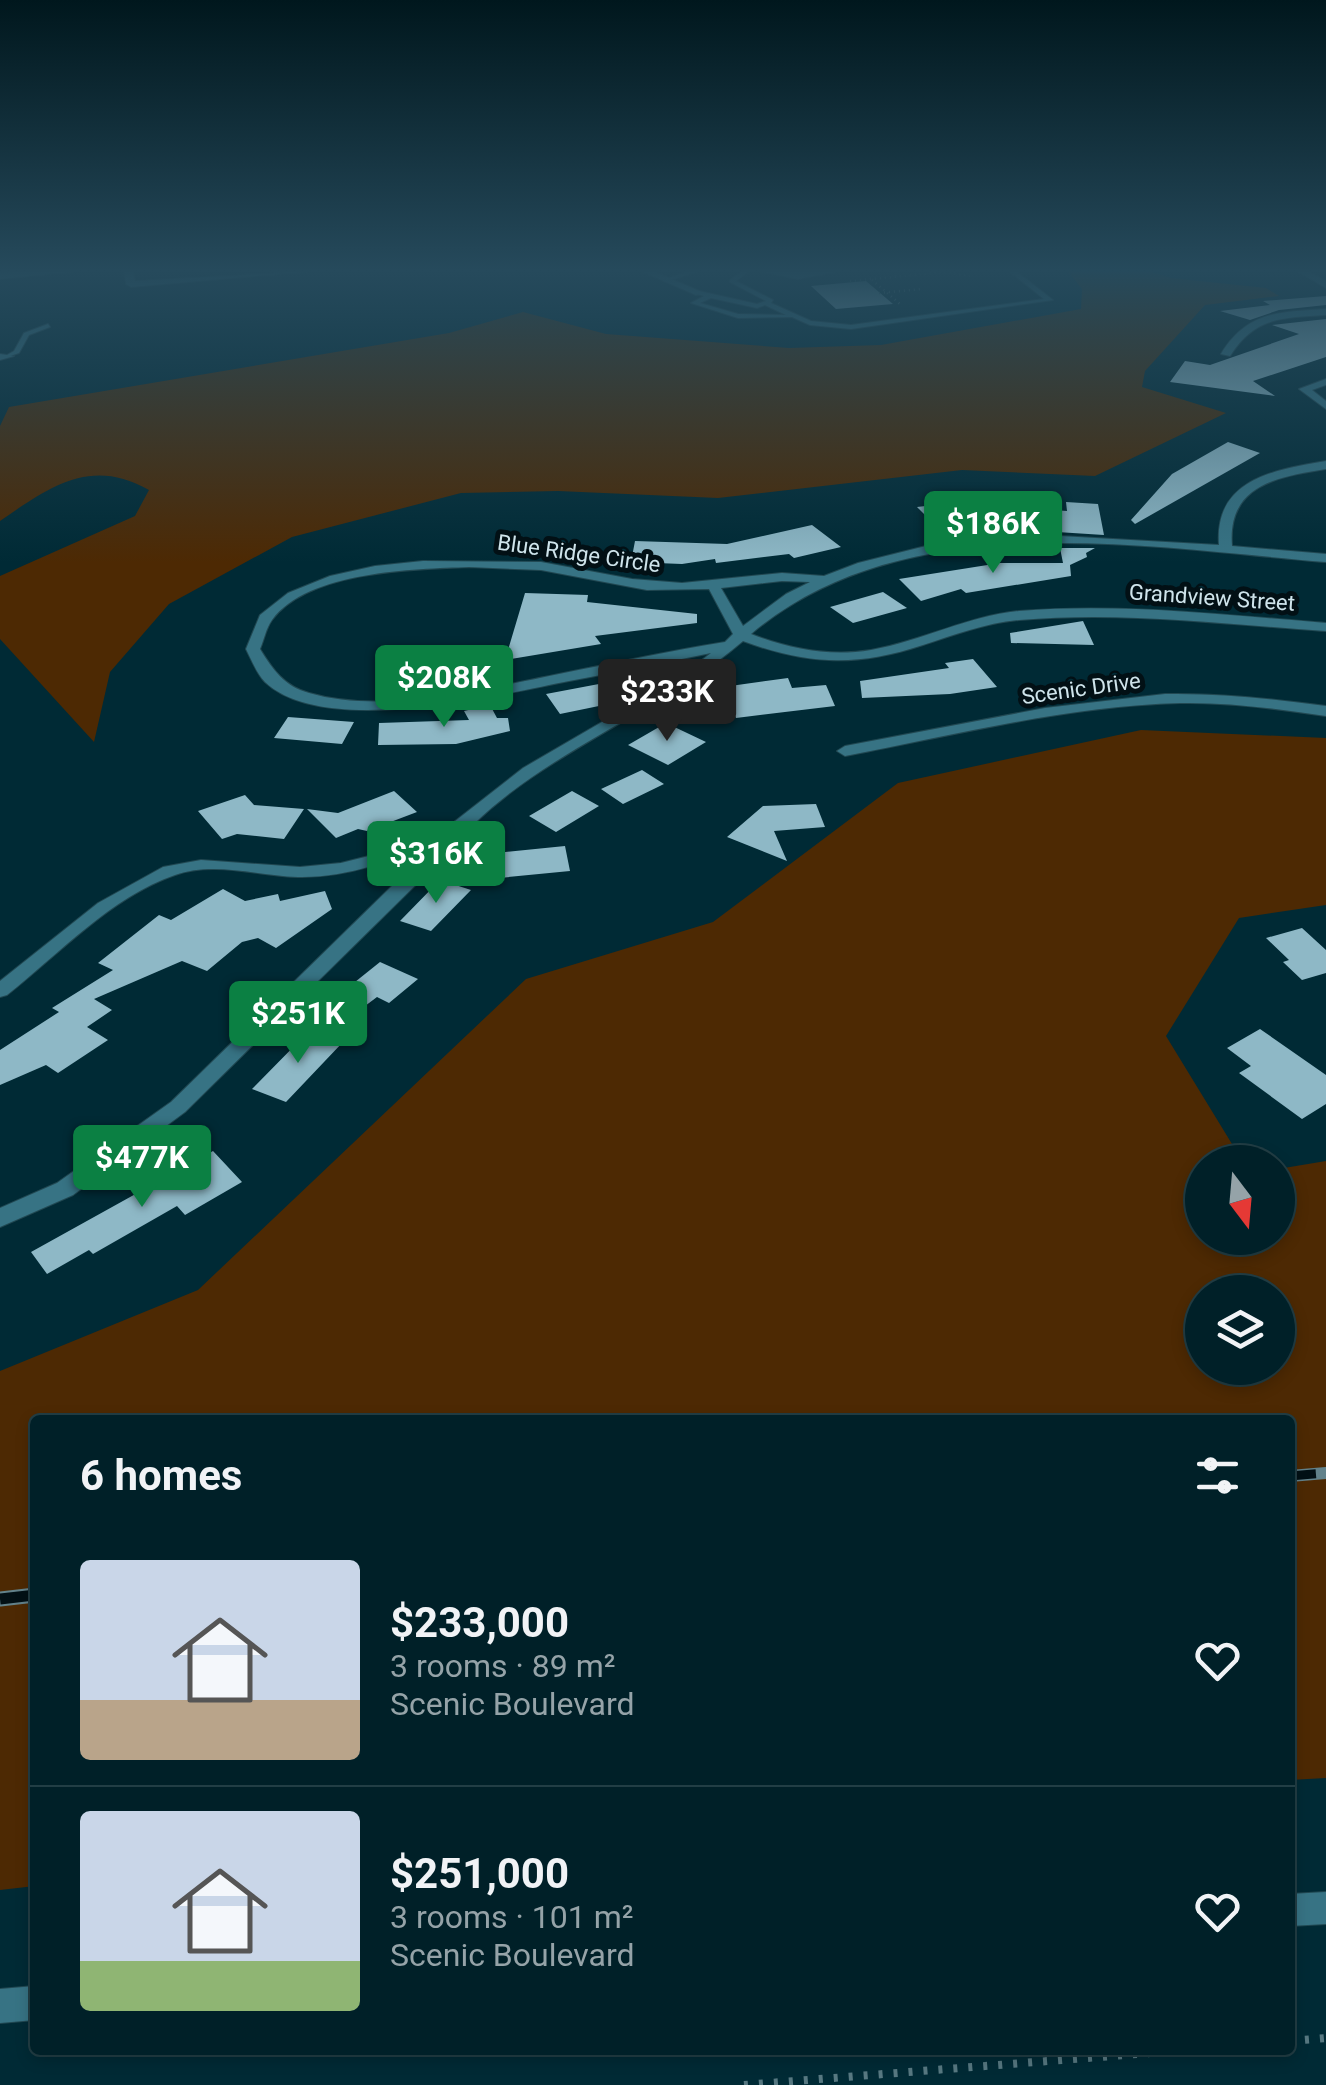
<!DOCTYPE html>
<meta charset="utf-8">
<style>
body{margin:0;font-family:Roboto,sans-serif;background:#0e2d34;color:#f1f3f6;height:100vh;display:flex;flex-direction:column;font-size:38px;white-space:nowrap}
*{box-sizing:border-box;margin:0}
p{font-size:32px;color:#95a3a8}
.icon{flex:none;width:55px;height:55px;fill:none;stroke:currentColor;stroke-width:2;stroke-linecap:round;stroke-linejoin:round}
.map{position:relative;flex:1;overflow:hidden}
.side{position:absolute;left:30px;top:1415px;width:1265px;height:640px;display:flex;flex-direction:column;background:#002028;border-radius:10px;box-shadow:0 5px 15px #0003,0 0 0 2px #223e45}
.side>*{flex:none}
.needle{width:65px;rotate:164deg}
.buttons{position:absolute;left:1185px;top:1145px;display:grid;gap:20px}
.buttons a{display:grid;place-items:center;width:110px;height:110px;border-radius:50%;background:#002028;box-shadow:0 5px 15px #0003,0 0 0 2px #223e45;font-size:50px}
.price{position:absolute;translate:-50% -85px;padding:0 22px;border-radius:10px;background:#0b8043;color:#fff;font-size:32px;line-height:65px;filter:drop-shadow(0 2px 5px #0008)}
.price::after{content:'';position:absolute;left:50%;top:60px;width:30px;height:22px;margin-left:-15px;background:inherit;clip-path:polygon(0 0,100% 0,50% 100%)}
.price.selected{background:#222;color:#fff}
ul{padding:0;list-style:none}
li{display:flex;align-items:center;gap:30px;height:250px;padding:0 50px}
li+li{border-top:2px solid #223e45}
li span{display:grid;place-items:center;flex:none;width:280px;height:200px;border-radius:10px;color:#555}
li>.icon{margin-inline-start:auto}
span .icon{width:120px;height:120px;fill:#fffc;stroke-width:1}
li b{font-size:42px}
h2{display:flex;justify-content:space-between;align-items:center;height:120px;padding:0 50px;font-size:42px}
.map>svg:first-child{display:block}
</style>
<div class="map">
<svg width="1326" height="2085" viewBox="0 0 1326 2085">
<rect width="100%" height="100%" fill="#002a35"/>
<!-- green -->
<path fill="#4d2903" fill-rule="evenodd" d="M 1068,271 L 1149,271 L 1171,278 L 1266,288 L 1279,296 L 1205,305 L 1145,371 L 1142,387 L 1226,413 L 1095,476 L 962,470 L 718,498 L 558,491 L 461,493 L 292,537 L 169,604 L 110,672 L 94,742 L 0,639 L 0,576 L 135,516 L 149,490 C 90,456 48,488 0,521 L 0,426 L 9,407 L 449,333 L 523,312 L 606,334 L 789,348 L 881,345 L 1081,309 L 1082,289 Z
M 1141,730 L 1326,738 L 1326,905 L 1239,918 L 1166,1036 L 1243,1162 L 1202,1162 L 1202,1238 L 1278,1238 L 1278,1169 L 1326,1161 L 1326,1778 L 1290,1780 L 1290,1420 L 35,1420 L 35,1886 L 0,1890 L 0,1371 L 198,1290 L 526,979 L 713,922 L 898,783 ZM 1202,1292 L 1278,1292 L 1278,1368 L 1202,1368 Z"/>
<!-- building -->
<path fill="#8eb8c6" d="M 866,281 L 893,304 L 836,309 L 811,286 Z
M 1326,296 L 1326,305 L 1279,310 L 1250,320 L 1220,311 L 1270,305 L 1263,301 Z
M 1326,319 L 1326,357 L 1253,381 L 1275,396 L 1170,382 L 1185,361 L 1210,365 L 1299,334 L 1272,325 Z
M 1228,442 L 1260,453 L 1135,524 L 1131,520 L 1172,474 Z
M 1010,496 L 1031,521 L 999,520 L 938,528 L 917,507 Z
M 1066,502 L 1098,504 L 1104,535 L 1057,532 L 1052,510 L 1067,511 Z
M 812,525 L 841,547 L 794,558 L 789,554 L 716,563 L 715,559 L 682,564 L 631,562 L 635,541 L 727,544 Z
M 1060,548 L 1095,548 L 1086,553 L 1087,557 L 1070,565 L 1071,576 L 966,593 L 961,589 L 921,601 L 899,579 L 1000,563 L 1063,563 Z
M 883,592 L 907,608 L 853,623 L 830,607 Z
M 525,593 L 588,595 L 587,602 L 697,614 L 697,623 L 595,636 L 601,644 L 505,660 Z
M 1083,621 L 1094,645 L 1011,643 L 1010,633 Z
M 973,659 L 997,687 L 950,694 L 862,698 L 860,681 L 949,668 L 945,663 Z
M 788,678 L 792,688 L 826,685 L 835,706 L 736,718 L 723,687 Z
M 620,680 L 633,699 L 560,714 L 546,694 Z
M 490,705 L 497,718 L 508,718 L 510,731 L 456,744 L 378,745 L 379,723 L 469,720 L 464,711 Z
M 288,717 L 354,722 L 342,744 L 274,738 Z
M 666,723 L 706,742 L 668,765 L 628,745 Z
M 642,770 L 664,784 L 623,804 L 601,789 Z
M 394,791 L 417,812 L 367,831 L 358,829 L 336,838 L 307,809 L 338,813 Z
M 572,791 L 599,806 L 556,832 L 529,816 Z
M 245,795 L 254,805 L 304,809 L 284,839 L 237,834 L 222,839 L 198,811 Z
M 816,804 L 825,827 L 774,831 L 787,861 L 727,837 L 763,806 Z
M 565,846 L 570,871 L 489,879 L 486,854 Z
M 440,880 L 471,890 L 431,931 L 400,921 Z
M 223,889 L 245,901 L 278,894 L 280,901 L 325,891 L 332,909 L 276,948 L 258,938 L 242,942 L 207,971 L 182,961 L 94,999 L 112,1010 L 87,1027 L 108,1040 L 58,1073 L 46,1065 L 0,1085 L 0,1050 L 59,1012 L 52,1008 L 113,970 L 98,963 L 159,915 L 171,920 Z
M 1302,928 L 1326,950 L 1326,973 L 1302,980 L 1283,962 L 1289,960 L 1266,938 Z
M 380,962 L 418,979 L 389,1003 L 377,997 L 365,1006 L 340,994 Z
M 1260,1029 L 1326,1075 L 1326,1104 L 1302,1119 L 1239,1073 L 1251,1066 L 1227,1048 Z
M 310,1030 L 343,1042 L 286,1102 L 252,1089 Z
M 213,1151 L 242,1182 L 185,1215 L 177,1206 L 93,1254 L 89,1250 L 47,1274 L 31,1252 Z"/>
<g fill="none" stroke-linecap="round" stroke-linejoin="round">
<!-- service casing -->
<g stroke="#214852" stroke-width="2">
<path id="service" d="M 689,271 L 699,271 L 665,282 L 662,280 Z
M 742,271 L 749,271 L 736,281 L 773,300 L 771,303 L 811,321 L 851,325 L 1044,299 L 1009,271 L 1016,271 L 1053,300 L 851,329 L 810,325 L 792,317 L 738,318 L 691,303 L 704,296 L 697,294 L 699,291 L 757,304 L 766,301 L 730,282 L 730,280 ZM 711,298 L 757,308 L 765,305 L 786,315 L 738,314 L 700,303 Z
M 48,324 L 50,327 L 29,335 L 19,353 L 7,357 L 7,355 L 14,351 L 24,333 Z"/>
</g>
<!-- minor casing -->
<g stroke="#214852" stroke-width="2">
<path id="minor" d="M 34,271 L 79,271 L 0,279 L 0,273 Z
M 124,271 L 133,271 L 135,281 L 313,271 L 131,287 L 126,284 Z
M 641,271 L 653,271 L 704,293 L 696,295 Z
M 758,271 L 840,271 L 798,279 Z
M 1297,271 L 1308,271 L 1326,281 L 1326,288 Z
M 1326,309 L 1326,315 C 1283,318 1255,316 1230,356 L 1221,354 C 1247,311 1280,312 1326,309 Z
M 0,354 L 14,356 L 0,360 Z
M 1326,379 L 1326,385 L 1312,390 L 1326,401 L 1326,409 L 1299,389 Z
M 1326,461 L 1326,469 C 1277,477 1227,485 1232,546 L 1326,554 L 1326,562 C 1142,547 905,504 751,634 C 790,649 829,657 871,650 C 922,641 968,616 1019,611 C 1122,603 1224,615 1326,623 L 1326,631 C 1224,624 1121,611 1019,620 C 986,623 954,635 923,645 C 857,667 808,665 743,641 C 649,722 521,758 443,858 L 185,1112 L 73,1195 L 0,1227 L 0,1208 L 57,1183 L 171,1102 L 439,840 C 394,860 348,878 298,877 C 259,876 214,861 175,875 C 111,897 59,954 7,995 L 0,997 L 0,981 L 98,903 L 163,867 L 201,860 L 300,867 L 341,863 L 373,855 L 454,822 L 523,768 L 681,676 L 711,653 C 664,663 617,672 569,681 C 498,695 324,738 265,682 C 257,674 251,659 246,649 L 260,615 L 288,593 L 330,576 L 375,566 L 423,561 L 541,562 L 632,579 L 682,583 L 782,573 L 824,576 L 858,563 L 926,546 L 992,538 L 1060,536 L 1219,545 C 1214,479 1274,470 1326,461 ZM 469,567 L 541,570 L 647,590 L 709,589 L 733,634 L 725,642 C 669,651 614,663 559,674 C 485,689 384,715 309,693 C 284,686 273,670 260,649 C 264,640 266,628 272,620 C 308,571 414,569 469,567 ZM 782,581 L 810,582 L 786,594 L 743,626 L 721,588 Z
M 1165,694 C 1219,693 1272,699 1326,706 L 1326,716 C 1278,709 1229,702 1180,703 C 1067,706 955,735 845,756 L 837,751 L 845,746 L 1045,708 Z"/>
</g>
<!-- tertiary casing -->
<g stroke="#214852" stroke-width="2">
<path id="tertiary" d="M 1326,1892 L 1326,1924 L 1290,1926 L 1290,1894 Z
M 35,1986 L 35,2020 L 0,2023 L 0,1989 Z"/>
</g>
<!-- path-far1 -->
<path stroke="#577881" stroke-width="2.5" stroke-dasharray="1 4" stroke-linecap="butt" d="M 872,280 L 900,304
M 850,281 L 945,272 L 970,276
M 879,293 L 922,289"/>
<!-- path -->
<path stroke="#577881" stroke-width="8" stroke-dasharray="4 11" stroke-linecap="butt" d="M 1290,2041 L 1326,2038
M 744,2085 L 1188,2050"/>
<!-- service -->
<use href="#service" fill="#377384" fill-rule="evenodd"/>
<!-- minor -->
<use href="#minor" fill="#377384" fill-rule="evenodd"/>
<!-- tertiary -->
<use href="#tertiary" fill="#377384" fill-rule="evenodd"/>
<!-- rail-far1 casing -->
<g stroke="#62828b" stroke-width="12">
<path id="rail-far1" d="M 1290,1476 L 1326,1473"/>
</g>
<!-- rail casing -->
<g stroke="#62828b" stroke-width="15">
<path id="rail" d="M 0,1599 L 35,1595"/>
</g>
<!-- rail-far1 -->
<use href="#rail-far1" stroke="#021015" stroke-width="9" stroke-dasharray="26" stroke-linecap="butt"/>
<!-- rail -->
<use href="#rail" stroke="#021015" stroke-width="11" stroke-dasharray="34" stroke-linecap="butt"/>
</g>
<!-- sky -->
<linearGradient id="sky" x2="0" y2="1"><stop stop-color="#00171d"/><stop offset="0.48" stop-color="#264a5c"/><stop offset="1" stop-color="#264a5c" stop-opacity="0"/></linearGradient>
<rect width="1326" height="563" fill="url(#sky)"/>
<g text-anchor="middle" stroke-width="10" stroke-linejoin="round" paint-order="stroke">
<!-- far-street labels -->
<g font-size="22" fill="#cfe4eb" stroke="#021015">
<text transform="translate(579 553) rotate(8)" y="8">Blue Ridge Circle</text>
<text transform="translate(1212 597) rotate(4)" y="8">Grandview Street</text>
<text transform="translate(1081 688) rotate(-8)" y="8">Scenic Drive</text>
</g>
</g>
</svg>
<div class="buttons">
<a><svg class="needle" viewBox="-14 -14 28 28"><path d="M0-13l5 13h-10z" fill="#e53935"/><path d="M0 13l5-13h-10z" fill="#95a3a8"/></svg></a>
<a><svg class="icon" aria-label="layers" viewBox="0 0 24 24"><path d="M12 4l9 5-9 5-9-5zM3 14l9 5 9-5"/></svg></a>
</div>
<b class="price" style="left:993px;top:576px">$186K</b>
<b class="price" style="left:444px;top:730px">$208K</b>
<b class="price selected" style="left:667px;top:744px">$233K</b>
<b class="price" style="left:436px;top:906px">$316K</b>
<b class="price" style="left:298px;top:1066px">$251K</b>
<b class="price" style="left:142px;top:1210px">$477K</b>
<section class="side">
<h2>6 homes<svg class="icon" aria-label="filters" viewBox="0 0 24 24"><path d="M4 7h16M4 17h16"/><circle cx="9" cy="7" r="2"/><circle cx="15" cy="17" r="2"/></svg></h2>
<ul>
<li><span style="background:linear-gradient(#c9d6e8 70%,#b9a48a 0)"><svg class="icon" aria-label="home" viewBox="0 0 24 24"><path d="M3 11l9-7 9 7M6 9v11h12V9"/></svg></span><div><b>$233,000</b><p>3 rooms · 89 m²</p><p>Scenic Boulevard</p></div><svg class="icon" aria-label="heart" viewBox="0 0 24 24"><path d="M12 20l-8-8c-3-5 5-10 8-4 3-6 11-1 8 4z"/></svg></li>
<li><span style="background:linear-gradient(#c9d6e8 75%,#8fb573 0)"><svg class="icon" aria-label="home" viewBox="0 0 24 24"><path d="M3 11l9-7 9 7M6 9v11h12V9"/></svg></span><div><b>$251,000</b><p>3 rooms · 101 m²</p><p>Scenic Boulevard</p></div><svg class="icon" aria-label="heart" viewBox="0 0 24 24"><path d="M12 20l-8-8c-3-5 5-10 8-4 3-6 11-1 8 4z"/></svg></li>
</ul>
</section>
</div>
